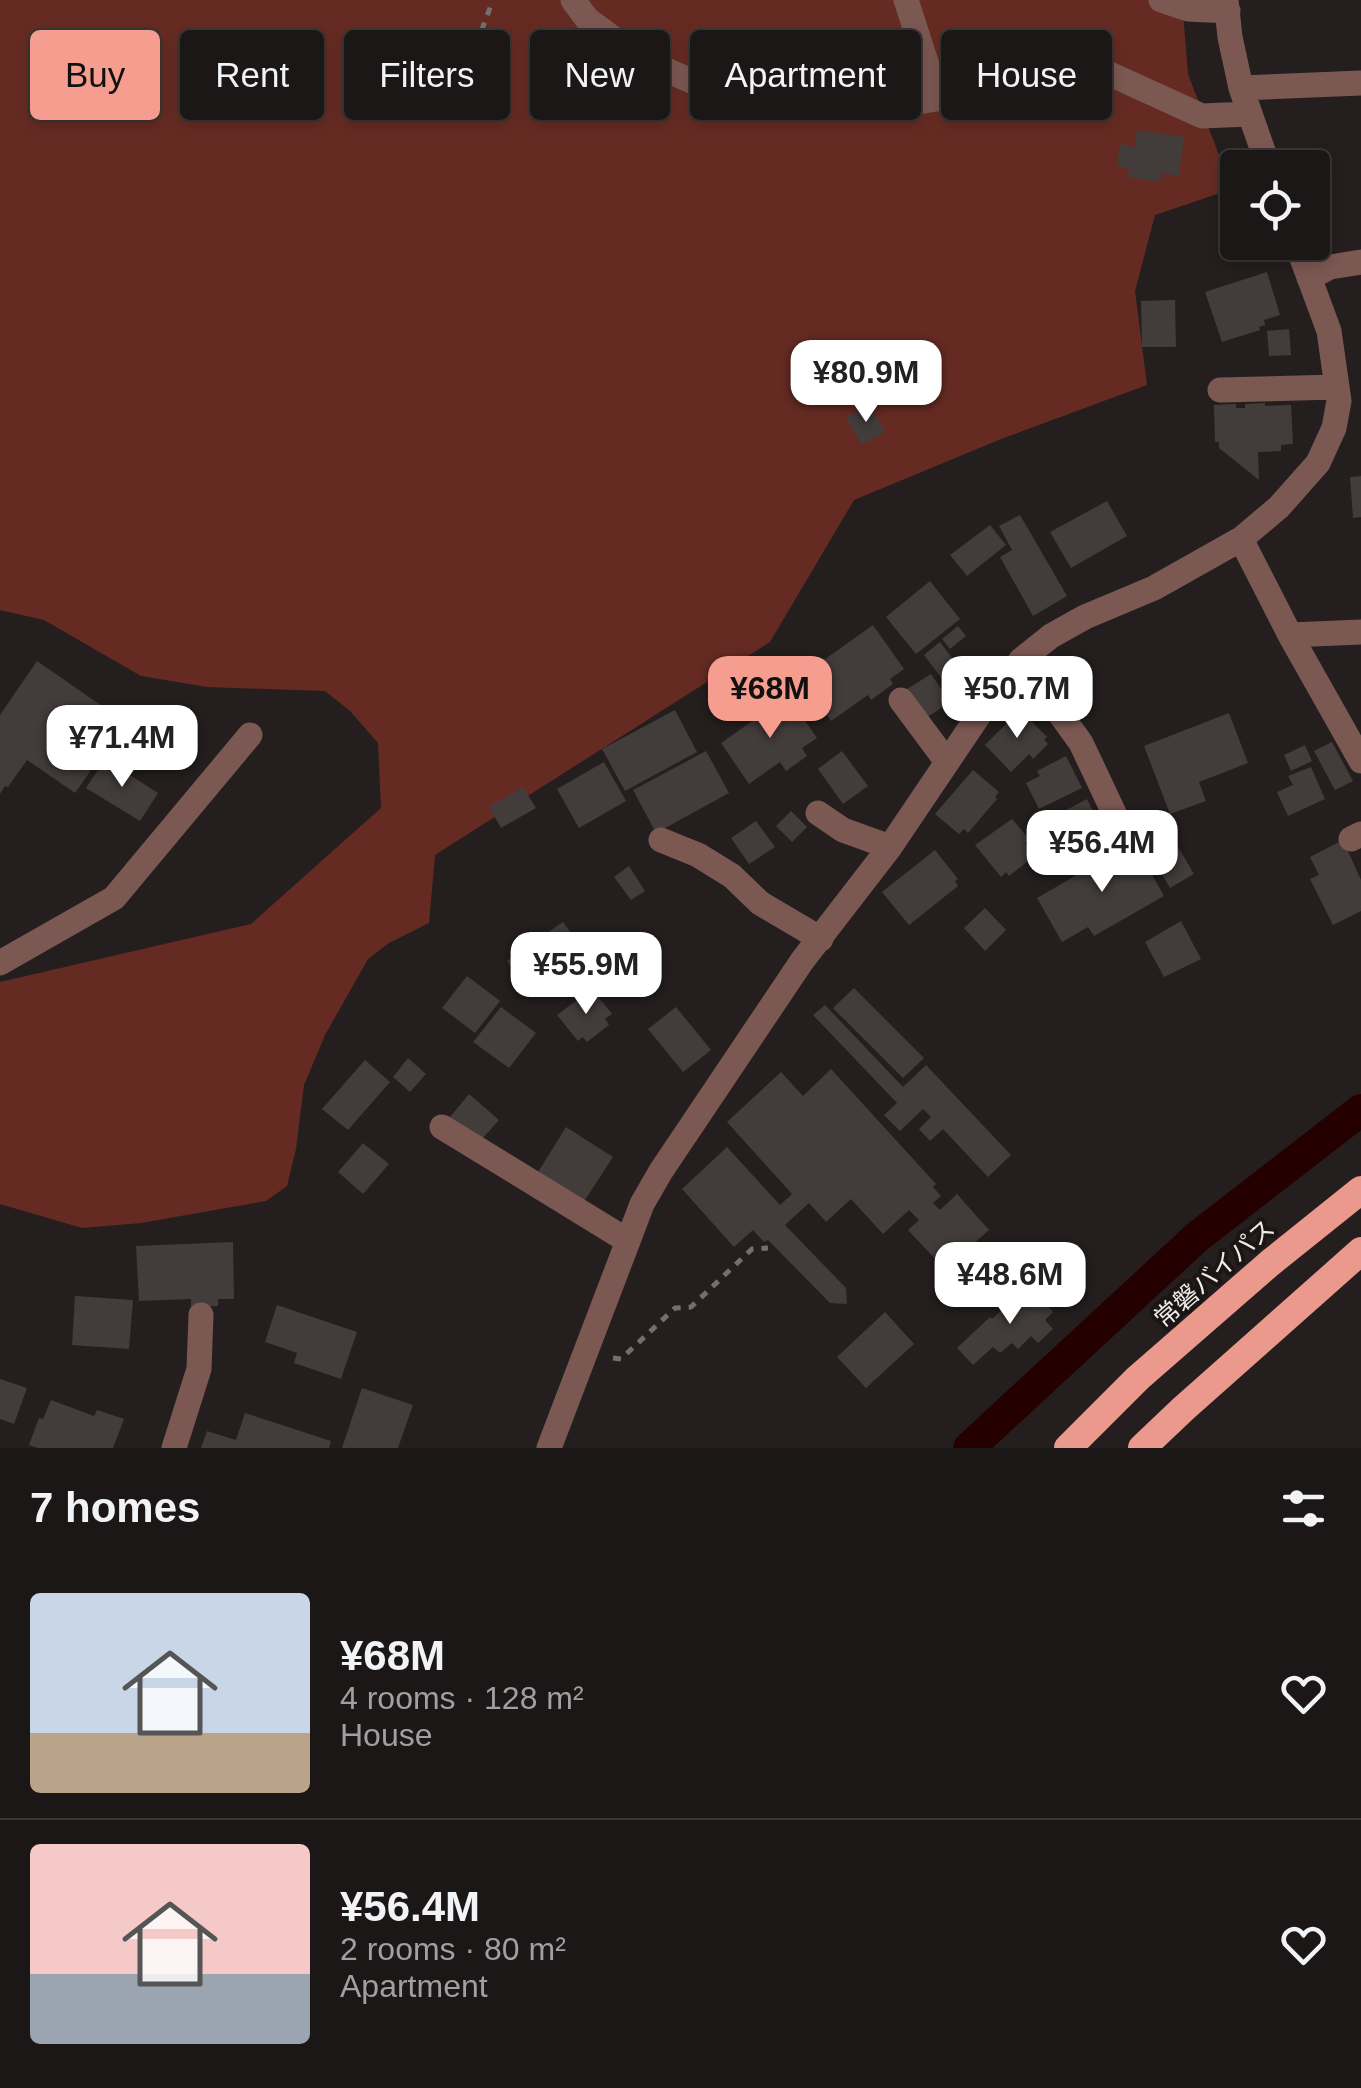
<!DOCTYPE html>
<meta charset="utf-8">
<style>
body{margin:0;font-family:Arial,"Noto Sans JP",sans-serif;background:#24201f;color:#f1f3f6;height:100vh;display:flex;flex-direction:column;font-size:38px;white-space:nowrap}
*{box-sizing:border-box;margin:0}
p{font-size:32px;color:#a09fa1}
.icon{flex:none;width:55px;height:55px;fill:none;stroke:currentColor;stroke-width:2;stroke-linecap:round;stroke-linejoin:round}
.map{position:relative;height:1448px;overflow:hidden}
.drawer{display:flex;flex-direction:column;background:#1b1716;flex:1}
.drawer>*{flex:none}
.top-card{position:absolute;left:30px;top:30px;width:1302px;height:90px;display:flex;gap:20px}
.buttons{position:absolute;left:1220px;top:150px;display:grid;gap:20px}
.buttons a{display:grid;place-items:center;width:110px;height:110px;border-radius:10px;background:#1b1716;box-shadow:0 5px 15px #0003,0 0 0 2px #393635;font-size:50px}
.price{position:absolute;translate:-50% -85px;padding:0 22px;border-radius:20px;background:#fff;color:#222;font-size:32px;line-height:65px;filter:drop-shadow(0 2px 5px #0008)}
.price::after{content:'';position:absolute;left:50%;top:60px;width:30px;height:22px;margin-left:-15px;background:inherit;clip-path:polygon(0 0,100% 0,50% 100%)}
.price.current{background:#f59d8e;color:#111}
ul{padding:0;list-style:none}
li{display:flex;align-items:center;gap:30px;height:250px;padding:0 30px}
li+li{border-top:2px solid #393635}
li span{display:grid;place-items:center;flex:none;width:280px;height:200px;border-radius:10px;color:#555}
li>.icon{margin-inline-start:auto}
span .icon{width:120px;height:120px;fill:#fffc;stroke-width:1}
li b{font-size:42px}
h2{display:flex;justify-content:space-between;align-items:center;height:120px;padding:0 30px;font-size:42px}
.chip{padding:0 35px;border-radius:10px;background:#1b1716;box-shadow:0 5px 15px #0003,0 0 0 2px #393635;font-size:35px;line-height:90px}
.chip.current{background:#f59d8e;color:#111}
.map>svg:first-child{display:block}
</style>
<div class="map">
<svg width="1361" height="1448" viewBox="0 0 1361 1448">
<rect width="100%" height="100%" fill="#241f1e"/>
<!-- green -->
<path fill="#652b23" d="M 0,0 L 1182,0 L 1188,74 L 1232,189 L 1155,215 L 1135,291 L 1147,385 L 1001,439 L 854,500 L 770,642 L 435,855 L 429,923 L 389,943 L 368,959 L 325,1035 L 304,1085 L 296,1149 L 287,1186 L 266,1201 L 141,1223 L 82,1228 L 0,1204 L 0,982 L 251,924 L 381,808 L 378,743 L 350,711 L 325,691 L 207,687 L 141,676 L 44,620 L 0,610 Z"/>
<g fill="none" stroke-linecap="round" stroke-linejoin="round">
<!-- canal -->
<path stroke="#240100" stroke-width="32" d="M 969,1448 L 1197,1237 L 1361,1110"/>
</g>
<!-- building -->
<path fill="#423c3b" d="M 1137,130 L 1184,137 L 1179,176 L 1161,173 L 1160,182 L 1128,177 L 1129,168 L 1117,166 L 1120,144 L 1135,147 Z
M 1267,272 L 1280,315 L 1264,320 L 1265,325 L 1259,327 L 1260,330 L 1222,342 L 1205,292 Z
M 1175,300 L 1176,347 L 1142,347 L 1141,301 Z
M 1289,329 L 1291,355 L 1269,356 L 1267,331 Z
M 1265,403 L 1265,406 L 1291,405 L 1293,444 L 1281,445 L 1281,451 L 1258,452 L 1259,480 L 1219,448 L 1219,442 L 1215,442 L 1214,405 L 1236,404 L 1236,408 L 1245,408 L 1245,404 Z
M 869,404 L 885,432 L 862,445 L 846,418 Z
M 1361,476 L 1361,517 L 1353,518 L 1350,477 Z
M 1107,501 L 1127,536 L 1071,568 L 1050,532 Z
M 1020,515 L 1067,596 L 1033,616 L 1000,557 L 1012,550 L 999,526 Z
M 990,525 L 1006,545 L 967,576 L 950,555 Z
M 930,581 L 960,619 L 916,654 L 886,617 Z
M 873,625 L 904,669 L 890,679 L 893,684 L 871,700 L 868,695 L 831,721 L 800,677 Z
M 958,626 L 966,636 L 950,649 L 942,639 Z
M 940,642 L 966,676 L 950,689 L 924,655 Z
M 37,661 L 125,722 L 75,793 L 27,760 L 8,787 L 5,786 L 0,794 L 0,715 Z
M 931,674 L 950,702 L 923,720 L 904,691 Z
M 788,696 L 817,738 L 802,748 L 807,756 L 786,771 L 780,762 L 749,784 L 721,743 Z
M 675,710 L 697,752 L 625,791 L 602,749 Z
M 1020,710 L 1047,737 L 1044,740 L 1048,744 L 1033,759 L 1029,754 L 1011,772 L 985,745 Z
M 1229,713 L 1248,763 L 1199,782 L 1206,801 L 1170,814 L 1144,746 Z
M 1332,742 L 1353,781 L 1335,790 L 1314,751 Z
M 1305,745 L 1312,761 L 1291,771 L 1284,755 Z
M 706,751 L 729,793 L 656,833 L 633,790 Z
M 842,751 L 868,786 L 843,804 L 818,769 Z
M 1066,756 L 1082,788 L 1039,809 L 1026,783 L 1040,776 L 1037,771 Z
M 105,759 L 158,793 L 140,821 L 86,788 Z
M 604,762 L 626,801 L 579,828 L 557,789 Z
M 1311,767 L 1325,799 L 1288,816 L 1277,792 L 1293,785 L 1288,776 Z
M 973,770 L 999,792 L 995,797 L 997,799 L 968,833 L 964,829 L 959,834 L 935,814 Z
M 523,787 L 536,808 L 501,828 L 489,807 Z
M 1087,799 L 1103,832 L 1061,854 L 1048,827 L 1060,821 L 1057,815 Z
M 791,811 L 807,827 L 792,842 L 776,826 Z
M 1012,819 L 1029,839 L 1025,843 L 1036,855 L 1009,876 L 1006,872 L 1001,877 L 975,845 Z
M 756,821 L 775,847 L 749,864 L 731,838 Z
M 1174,840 L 1194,874 L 1170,888 L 1150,854 Z
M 1343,840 L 1361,880 L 1361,911 L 1333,925 L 1310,879 L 1319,875 L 1310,857 Z
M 1134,842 L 1164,896 L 1094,936 L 1088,927 L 1062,942 L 1037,898 Z
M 935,850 L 958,879 L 955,881 L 958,886 L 909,925 L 882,892 Z
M 629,866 L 645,891 L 631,900 L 614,877 Z
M 985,908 L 1006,930 L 985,951 L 964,928 Z
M 1181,921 L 1201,959 L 1164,977 L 1145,942 Z
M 563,922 L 587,955 L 530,995 L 507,961 Z
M 622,944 L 638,961 L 626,973 L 610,956 Z
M 467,976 L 500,1001 L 475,1033 L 442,1008 Z
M 854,988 L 924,1058 L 903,1078 L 833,1008 Z
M 592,989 L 612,1014 L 605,1019 L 609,1025 L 587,1042 L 583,1037 L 578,1041 L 557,1015 Z
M 825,1005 L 903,1087 L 926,1065 L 1011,1155 L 988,1177 L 943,1129 L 930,1141 L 919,1129 L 931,1117 L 923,1109 L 900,1131 L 884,1115 L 897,1103 L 813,1015 Z
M 501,1007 L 536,1033 L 509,1068 L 473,1042 Z
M 676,1007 L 711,1050 L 683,1072 L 648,1029 Z
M 408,1058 L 426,1074 L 410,1092 L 393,1077 Z
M 365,1060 L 390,1082 L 348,1130 L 322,1109 Z
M 831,1069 L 936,1184 L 933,1187 L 941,1196 L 933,1203 L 940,1210 L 957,1194 L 989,1230 L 961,1255 L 952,1246 L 937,1261 L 908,1230 L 919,1220 L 909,1210 L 883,1234 L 851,1199 L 826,1222 L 809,1203 L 785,1225 L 846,1288 L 847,1304 L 830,1303 L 768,1240 L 764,1242 L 753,1230 L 734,1247 L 682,1189 L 727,1147 L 780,1205 L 792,1194 L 727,1122 L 781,1072 L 803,1096 Z
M 469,1094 L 499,1120 L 475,1147 L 446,1122 Z
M 566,1127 L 613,1157 L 581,1206 L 535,1177 Z
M 363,1143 L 389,1164 L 363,1194 L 338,1172 Z
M 233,1242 L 234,1299 L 218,1299 L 218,1306 L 191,1307 L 191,1299 L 139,1301 L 136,1246 Z
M 1028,1285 L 1053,1312 L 1045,1320 L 1053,1329 L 1038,1343 L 1031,1336 L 1018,1349 L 1012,1343 L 1000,1353 L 993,1347 L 973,1365 L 957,1348 L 990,1317 L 992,1319 Z
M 75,1296 L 133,1300 L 129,1349 L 72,1345 Z
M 277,1305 L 357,1332 L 341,1379 L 294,1363 L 297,1353 L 265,1342 Z
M 885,1312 L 914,1344 L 866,1388 L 837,1357 Z
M 0,1379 L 27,1388 L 14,1424 L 0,1419 Z
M 362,1388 L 413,1405 L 398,1448 L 342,1448 Z
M 51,1400 L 94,1416 L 97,1410 L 124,1419 L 113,1448 L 38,1448 L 29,1445 L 39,1418 L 43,1419 Z
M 245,1413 L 331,1441 L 329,1448 L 201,1448 L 207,1431 L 236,1440 Z"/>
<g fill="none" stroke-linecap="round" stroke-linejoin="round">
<!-- path -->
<path stroke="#736f6e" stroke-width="5" stroke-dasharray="8 8" stroke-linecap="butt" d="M 476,45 L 493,0
M 613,1358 L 621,1359 L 675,1308 L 691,1307 L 752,1249 L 768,1248"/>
<!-- minor -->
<path stroke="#7c5852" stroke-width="25" d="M 573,0 L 587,19 L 621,44 L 666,70 L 724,95 L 785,106 L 852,100 L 924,101 L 959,95 L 995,82 L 1024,75 L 1078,68 L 1110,74 L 1202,116 L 1249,114
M 906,0 L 938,99
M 1161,0 L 1188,9 L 1228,11
M 1226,0 L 1230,37 L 1241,88 L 1269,168
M 1241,88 L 1361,83
M 1309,278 L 1330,267 L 1361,262
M 1220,390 L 1337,387
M 1241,539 L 1290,635 L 1361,761
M 1290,635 L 1361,632
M 1021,660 L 1081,743 L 1114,813
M 901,700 L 947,762
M 818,813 L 843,830 L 890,847
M 1351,839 L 1361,834
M 661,840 L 698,855 L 732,876 L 760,903 L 821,939
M 0,963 L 114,898 L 250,735
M 442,1127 L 628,1241
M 174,1448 L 199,1369 L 201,1315
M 549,1448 L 628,1241 L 642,1204 L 661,1171 L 802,961 L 890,847 L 981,712 L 1021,660 L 1051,636 L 1085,617 L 1154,588 L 1241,539 L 1279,507 L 1318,463 L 1334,428 L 1339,401 L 1329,331 L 1296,242"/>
<!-- trunk -->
<path stroke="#ea998c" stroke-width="28" d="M 1068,1448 L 1138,1378 L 1270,1263 L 1361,1190
M 1142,1448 L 1183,1409 L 1361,1251"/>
</g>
<g text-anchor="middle" stroke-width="8" stroke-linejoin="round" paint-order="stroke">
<!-- street labels -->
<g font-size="25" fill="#efebea" stroke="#1b1615">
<text transform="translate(1214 1273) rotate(-41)" y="9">常磐バイパス</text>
</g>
</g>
</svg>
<div class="buttons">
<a><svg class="icon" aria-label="locate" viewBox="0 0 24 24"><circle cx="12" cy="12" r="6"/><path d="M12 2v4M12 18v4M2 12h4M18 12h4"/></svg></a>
</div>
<b class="price" style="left:866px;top:425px">¥80.9M</b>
<b class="price current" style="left:770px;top:741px">¥68M</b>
<b class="price" style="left:1017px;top:741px">¥50.7M</b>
<b class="price" style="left:122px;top:790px">¥71.4M</b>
<b class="price" style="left:1102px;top:895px">¥56.4M</b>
<b class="price" style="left:586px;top:1017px">¥55.9M</b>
<b class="price" style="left:1010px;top:1327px">¥48.6M</b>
<div class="top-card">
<a class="chip current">Buy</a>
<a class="chip">Rent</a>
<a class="chip">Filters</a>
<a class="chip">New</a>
<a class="chip">Apartment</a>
<a class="chip">House</a>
</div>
</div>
<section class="drawer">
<h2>7 homes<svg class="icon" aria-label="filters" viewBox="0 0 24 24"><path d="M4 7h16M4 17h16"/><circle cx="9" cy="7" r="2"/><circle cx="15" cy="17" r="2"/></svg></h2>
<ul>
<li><span style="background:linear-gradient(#c9d6e8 70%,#b9a48a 0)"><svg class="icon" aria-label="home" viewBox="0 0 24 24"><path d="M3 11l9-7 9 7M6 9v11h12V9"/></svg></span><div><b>¥68M</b><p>4 rooms · 128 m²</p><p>House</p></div><svg class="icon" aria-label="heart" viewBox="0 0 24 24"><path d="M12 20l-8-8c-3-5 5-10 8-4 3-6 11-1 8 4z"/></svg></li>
<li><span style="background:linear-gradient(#f6c9c9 65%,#9aa5b1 0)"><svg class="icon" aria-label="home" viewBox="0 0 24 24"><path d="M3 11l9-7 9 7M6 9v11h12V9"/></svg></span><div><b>¥56.4M</b><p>2 rooms · 80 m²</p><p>Apartment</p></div><svg class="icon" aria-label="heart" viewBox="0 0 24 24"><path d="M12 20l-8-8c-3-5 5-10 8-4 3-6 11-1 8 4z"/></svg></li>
</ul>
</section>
